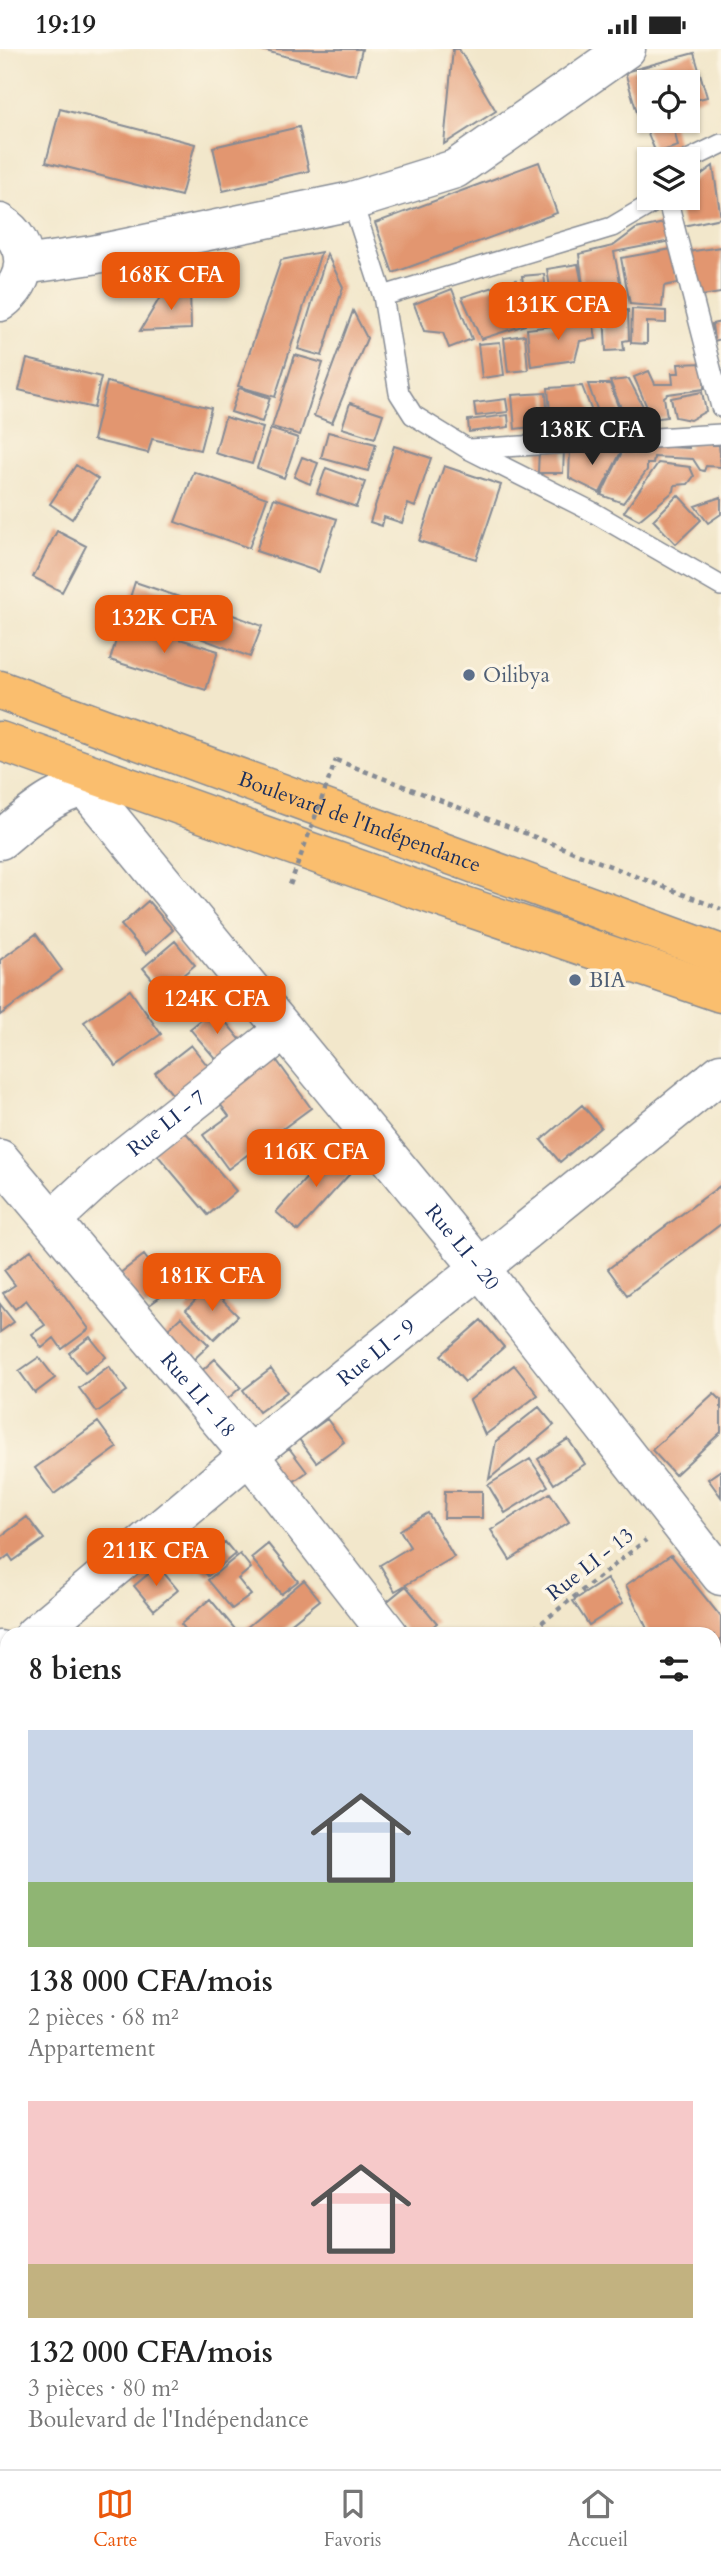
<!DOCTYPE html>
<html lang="fr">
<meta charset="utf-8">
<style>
body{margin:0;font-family:Cardo,serif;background:#f2f2f2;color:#222;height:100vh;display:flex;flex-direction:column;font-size:26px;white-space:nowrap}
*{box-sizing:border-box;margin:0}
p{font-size:23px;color:#767676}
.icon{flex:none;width:38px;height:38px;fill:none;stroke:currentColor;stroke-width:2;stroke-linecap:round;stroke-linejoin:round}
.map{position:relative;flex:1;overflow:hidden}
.panel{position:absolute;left:0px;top:1578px;width:721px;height:842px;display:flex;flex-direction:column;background:#fff;border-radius:21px 21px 0 0;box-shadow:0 2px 5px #0004}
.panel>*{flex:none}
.controls{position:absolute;left:637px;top:21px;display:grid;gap:14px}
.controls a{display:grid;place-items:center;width:63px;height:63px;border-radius:0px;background:#fff;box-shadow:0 2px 5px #0004;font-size:35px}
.price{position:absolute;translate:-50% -60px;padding:0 16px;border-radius:14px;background:#ea580c;color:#fff;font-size:23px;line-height:46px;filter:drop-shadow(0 2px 4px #0008)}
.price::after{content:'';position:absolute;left:50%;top:42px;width:21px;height:16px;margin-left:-10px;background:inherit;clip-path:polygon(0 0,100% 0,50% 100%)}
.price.on{background:#222;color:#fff}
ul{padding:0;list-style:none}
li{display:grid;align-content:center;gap:14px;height:371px;padding:0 28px}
li span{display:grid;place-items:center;height:217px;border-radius:0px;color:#555}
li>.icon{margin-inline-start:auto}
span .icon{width:126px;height:126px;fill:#fffc;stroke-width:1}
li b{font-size:30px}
h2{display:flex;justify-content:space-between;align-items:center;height:84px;padding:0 28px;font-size:30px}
.status{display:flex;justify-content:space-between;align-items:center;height:49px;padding:0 35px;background:#fff;direction:ltr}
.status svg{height:19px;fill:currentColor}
.dock{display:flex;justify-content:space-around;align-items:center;height:98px;border-top:2px solid #e0e0e0;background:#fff;font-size:19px;color:#767676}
.dock a{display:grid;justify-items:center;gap:4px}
.dock .on{color:#ea580c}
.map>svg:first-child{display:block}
</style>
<div class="status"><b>19:19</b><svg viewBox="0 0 49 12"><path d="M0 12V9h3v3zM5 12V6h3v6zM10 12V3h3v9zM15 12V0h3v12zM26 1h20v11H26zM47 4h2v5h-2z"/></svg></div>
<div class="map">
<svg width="721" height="2420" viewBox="0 0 721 2420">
<rect width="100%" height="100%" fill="#fcf5e5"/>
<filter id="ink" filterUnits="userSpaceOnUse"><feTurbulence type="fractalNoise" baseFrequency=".0143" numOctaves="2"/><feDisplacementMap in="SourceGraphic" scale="14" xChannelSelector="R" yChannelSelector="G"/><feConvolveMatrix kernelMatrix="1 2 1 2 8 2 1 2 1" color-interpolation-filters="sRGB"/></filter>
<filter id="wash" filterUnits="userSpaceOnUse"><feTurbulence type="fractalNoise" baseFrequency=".00686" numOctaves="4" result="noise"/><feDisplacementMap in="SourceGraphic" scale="28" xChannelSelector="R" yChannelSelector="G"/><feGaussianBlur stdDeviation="1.57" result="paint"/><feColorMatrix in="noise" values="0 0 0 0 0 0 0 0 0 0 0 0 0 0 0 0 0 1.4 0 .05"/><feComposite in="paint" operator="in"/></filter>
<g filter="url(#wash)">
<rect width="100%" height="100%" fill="#f2e7cb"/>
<g id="blocks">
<!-- building -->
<path fill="#e2966f" d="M 258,0 L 362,0 L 356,26 Z
M 453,0 L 459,0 L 496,62 L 444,95 Z
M 694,4 L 707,48 L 688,53 L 688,33 L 649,33 L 649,64 L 638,67 L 625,23 Z
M 60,60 L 195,95 L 181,147 L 46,113 Z
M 664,72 L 672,72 L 678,97 L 656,104 L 645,78 Z
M 299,78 L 309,122 L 223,142 L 213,98 Z
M 539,113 L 557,164 L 393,224 L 375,174 Z
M 713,117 L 721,169 L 683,177 L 677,149 L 688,149 L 688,135 Z
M 669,173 L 671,192 L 614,203 L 625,256 L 585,259 L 586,263 L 555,269 L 547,220 L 578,215 L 584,245 L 579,205 L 613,197 L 636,180 Z
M 721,198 L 721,244 L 694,248 L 687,203 Z
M 672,200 L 678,234 L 664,237 L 662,258 L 630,255 L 621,209 Z
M 321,203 L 275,348 L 238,337 L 281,211 Z
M 327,205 L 343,238 L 322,307 L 298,300 Z
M 544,225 L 549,271 L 528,273 L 522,227 Z
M 516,231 L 525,276 L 481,290 L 462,248 Z
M 190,239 L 191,280 L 140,282 L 165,240 Z
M 452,240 L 472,290 L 449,299 L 443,284 L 424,282 L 414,255 Z
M 632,260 L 666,262 L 666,274 L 647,273 L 647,295 L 631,294 Z
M 628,261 L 629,291 L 623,292 L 624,301 L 606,302 L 604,263 Z
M 353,262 L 367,289 L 332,374 L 314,367 Z
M 593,272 L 596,290 L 580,292 L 575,311 L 531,317 L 527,280 Z
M 721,273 L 721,290 L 714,292 L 712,275 Z
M 525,286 L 528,321 L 508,323 L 504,289 Z
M 500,293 L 504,326 L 482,329 L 478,295 Z
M 295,306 L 323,314 L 300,386 L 272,378 Z
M 27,310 L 101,328 L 94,359 L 19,341 Z
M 705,314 L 704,340 L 668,345 L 664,348 L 667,368 L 652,370 L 634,328 L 649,322 L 655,335 L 673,335 L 672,324 L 679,324 L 678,315 Z
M 629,330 L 649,369 L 625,369 L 610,332 Z
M 107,333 L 211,359 L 200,401 L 152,390 L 148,404 L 93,391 Z
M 588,335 L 610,335 L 623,371 L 602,374 Z
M 582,337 L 596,373 L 551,376 L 548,339 Z
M 239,339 L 270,349 L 262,373 L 231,363 Z
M 702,343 L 706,362 L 690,371 L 675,368 L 671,349 Z
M 546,344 L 548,376 L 515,380 L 512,346 Z
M 506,350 L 508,363 L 476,367 L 474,354 Z
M 350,354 L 383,365 L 375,389 L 342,379 Z
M 508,366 L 509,378 L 469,383 L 468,371 Z
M 225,368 L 263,379 L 252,415 L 215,404 Z
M 270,380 L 298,389 L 284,429 L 257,419 Z
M 328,383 L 376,395 L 368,422 L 321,409 Z
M 714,391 L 713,396 L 719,396 L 721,418 L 706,417 L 704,422 L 700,421 L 693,410 L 654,408 L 653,415 L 647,415 L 647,421 L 623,454 L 601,446 L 622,403 L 646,404 L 646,397 L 689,399 L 689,394 Z
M 394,397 L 431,409 L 415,458 L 408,455 L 402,474 L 384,468 L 382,477 L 370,473 Z
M 570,400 L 621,403 L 600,444 L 569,429 Z
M 539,401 L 564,401 L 563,424 L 538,424 Z
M 302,408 L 318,414 L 310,435 L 294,428 Z
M 658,414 L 690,418 L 694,427 L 688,435 L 675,436 L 674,442 L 639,471 L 624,463 Z
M 76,416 L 98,430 L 72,470 L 50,455 Z
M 444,417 L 501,436 L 476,510 L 419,492 Z
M 326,419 L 365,433 L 356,458 L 317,444 Z
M 194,423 L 267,449 L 249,499 L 175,473 Z
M 678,446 L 701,471 L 676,495 L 653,471 Z
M 721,448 L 721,465 L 708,474 L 695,457 Z
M 274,449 L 337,470 L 319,523 L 256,502 Z
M 57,482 L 86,497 L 62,543 L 33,528 Z
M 135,533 L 188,551 L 177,585 L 124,567 Z
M 212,558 L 262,577 L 250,608 L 200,589 Z
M 122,572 L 218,602 L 206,641 L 110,611 Z
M 148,852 L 173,881 L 146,905 L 121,876 Z
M 36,885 L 62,921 L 0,966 L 0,911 Z
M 175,892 L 195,916 L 163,943 L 143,919 Z
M 130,941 L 161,985 L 116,1017 L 84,973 Z
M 215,960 L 244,995 L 220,1015 L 190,980 Z
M 191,996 L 215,1026 L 180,1055 L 155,1024 Z
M 270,1002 L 311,1059 L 228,1120 L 203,1086 L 229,1067 L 212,1044 Z
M 582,1056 L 601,1078 L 560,1113 L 541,1091 Z
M 181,1078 L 236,1142 L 208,1166 L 153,1101 Z
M 334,1098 L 356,1118 L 298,1182 L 276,1163 Z
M 721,1136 L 721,1175 L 627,1246 L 608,1220 Z
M 31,1201 L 89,1280 L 62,1300 L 54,1289 L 42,1299 L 32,1285 L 45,1276 L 26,1251 L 15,1260 L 3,1244 L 15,1236 L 4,1221 Z
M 144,1206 L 170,1241 L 145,1259 L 119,1225 Z
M 183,1213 L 202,1238 L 187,1250 L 168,1225 Z
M 209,1238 L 238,1267 L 214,1290 L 186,1261 Z
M 0,1255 L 14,1273 L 0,1283 Z
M 181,1268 L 209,1296 L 190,1314 L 162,1286 Z
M 481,1271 L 504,1298 L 465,1333 L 441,1306 Z
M 90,1288 L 106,1308 L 85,1324 L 69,1304 Z
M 39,1308 L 55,1329 L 35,1344 L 19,1322 Z
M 215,1310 L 241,1338 L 224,1353 L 198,1325 Z
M 514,1316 L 538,1346 L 485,1386 L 470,1351 Z
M 109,1317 L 127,1342 L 97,1363 L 79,1339 Z
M 271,1320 L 287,1343 L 259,1363 L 243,1341 Z
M 714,1344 L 721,1351 L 721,1383 L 675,1426 L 652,1401 Z
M 539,1358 L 554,1376 L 489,1430 L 496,1392 Z
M 327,1370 L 344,1393 L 316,1413 L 299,1390 Z
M 98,1373 L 117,1399 L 54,1445 L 35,1419 Z
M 568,1390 L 585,1415 L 554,1435 L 538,1410 Z
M 289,1399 L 307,1423 L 283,1440 L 266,1416 Z
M 530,1410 L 548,1437 L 505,1464 L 488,1436 Z
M 721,1421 L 721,1448 L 708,1430 Z
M 445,1442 L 482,1442 L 482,1469 L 444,1469 Z
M 550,1444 L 569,1473 L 510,1511 L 491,1481 Z
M 428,1464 L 454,1508 L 395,1542 L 380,1516 L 410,1498 L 400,1481 Z
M 27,1468 L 44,1490 L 13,1512 L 9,1506 L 0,1513 L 0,1488 Z
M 225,1493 L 235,1505 L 208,1527 L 198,1515 Z
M 268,1495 L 298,1532 L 281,1545 L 251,1509 Z
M 240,1505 L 251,1519 L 238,1530 L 251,1546 L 232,1560 L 208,1531 Z
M 671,1506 L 721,1568 L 721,1686 L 714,1678 L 714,1586 L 650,1586 L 626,1536 Z
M 158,1517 L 178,1541 L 154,1561 L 134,1537 Z
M 607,1530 L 623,1554 L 589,1576 L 573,1552 Z
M 304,1531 L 320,1551 L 277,1586 L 252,1586 L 246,1579 Z
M 406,1537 L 437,1574 L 423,1586 L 409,1586 L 384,1555 Z
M 210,1550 L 240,1586 L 190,1586 L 181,1575 Z
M 721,1778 L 721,1820 L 716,1824 L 714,1784 Z
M 717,1832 L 721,1837 L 721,1866 L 714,1857 L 714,1835 Z
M 721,1900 L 721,1936 L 714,1941 L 714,1906 Z
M 0,1948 L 7,1955 L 7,1971 L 0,1979 Z
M 716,2051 L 721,2057 L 721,2070 L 714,2076 Z
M 721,2117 L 721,2179 L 714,2185 L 714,2123 Z
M 7,2191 L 7,2230 L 0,2222 L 0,2197 Z
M 157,2413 L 228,2413 L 220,2420 L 163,2420 Z
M 350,2413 L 382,2413 L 387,2420 L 350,2420 L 346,2416 Z
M 388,2413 L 416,2413 L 421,2420 L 394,2420 Z"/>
</g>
</g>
<g filter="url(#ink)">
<use href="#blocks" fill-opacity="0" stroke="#868b94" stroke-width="2"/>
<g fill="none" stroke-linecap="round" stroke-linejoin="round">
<!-- service casing -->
<g stroke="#868b94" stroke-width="22">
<path id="service" d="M 688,111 L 721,95
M 667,149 L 721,358
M 352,152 L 383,247 L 399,344 L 413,366 L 468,400 L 591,462 L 721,537
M 383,247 L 612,178 L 661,149
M 469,400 L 721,385"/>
</g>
<!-- minor casing -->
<g stroke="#868b94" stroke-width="41">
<g id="minor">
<path d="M 0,174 C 32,195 30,231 0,253"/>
<path d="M 24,216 L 92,206 L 352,152 L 455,120 L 626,0"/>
<path id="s1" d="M 83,736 L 480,1219 L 721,1527"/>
<path d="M 0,791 C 38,759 58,740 109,732"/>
<path id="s2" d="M 0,1110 L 249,1406 L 389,1586"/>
<path id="s3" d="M 52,1171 L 102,1125 L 284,981"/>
<path id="s4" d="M 34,1586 L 249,1406 L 721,1024"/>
<path d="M 0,1601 L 7,1610"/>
<path d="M 714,1991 L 721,1999"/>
<path d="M 714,2221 L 721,2215"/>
<path d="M 664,2413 L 669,2420"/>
<path d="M 469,2420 L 477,2413"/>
</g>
</g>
<!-- primary casing -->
<g stroke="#868b94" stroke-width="41">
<g id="primary">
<path id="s5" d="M 0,641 L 721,905"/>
<path d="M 0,692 L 409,838 L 721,944"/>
</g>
</g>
<!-- path -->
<path stroke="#868b94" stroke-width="4.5" stroke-dasharray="5 5" stroke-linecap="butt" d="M 336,711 L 721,860
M 526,1586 L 646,1491
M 0,2000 L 7,1995"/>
<!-- service -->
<use href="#service" stroke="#fff" stroke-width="19"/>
<!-- minor -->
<use href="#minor" stroke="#fff" stroke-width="38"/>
<!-- primary -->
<use href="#primary" stroke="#fabe6e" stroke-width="38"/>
<!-- path-bridge -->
<path stroke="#868b94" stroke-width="4.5" stroke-dasharray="5 5" stroke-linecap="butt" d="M 290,836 L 336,711"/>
</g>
</g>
<!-- markers -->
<g fill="#5c6f8a" stroke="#fcf5e5" stroke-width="2.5">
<circle cx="469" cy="626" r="7"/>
<circle cx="575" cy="931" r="7"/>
</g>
<g text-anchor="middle" stroke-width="7" stroke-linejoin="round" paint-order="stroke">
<!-- service labels -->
<g font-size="21" fill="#4e5e75" stroke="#fcf5e5" text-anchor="start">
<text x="483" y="633">Oilibya</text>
<text x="589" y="938">BIA</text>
</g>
<!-- street labels -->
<g font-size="21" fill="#1b2f5e" stroke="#fcf5e5">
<text dy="7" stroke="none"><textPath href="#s5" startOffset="383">Boulevard de l'Indépendance</textPath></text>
<text dy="7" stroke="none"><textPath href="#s3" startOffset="150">Rue LI - 7</textPath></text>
<text dy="7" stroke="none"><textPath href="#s1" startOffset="598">Rue LI - 20</textPath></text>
<text dy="7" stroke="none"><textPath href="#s4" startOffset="444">Rue LI - 9</textPath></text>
<text dy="7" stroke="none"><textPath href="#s2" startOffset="308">Rue LI - 18</textPath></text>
<text transform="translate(590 1515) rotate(-38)" y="7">Rue LI - 13</text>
</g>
</g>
</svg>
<div class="controls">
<a><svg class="icon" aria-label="locate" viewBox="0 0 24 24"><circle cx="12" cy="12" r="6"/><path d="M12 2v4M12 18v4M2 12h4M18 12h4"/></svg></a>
<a><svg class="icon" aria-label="layers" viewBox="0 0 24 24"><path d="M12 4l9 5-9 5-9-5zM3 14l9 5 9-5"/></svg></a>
</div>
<b class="price" style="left:171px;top:263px">168K CFA</b>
<b class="price" style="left:558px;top:293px">131K CFA</b>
<b class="price on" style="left:592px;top:418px">138K CFA</b>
<b class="price" style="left:164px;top:606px">132K CFA</b>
<b class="price" style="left:217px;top:987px">124K CFA</b>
<b class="price" style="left:316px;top:1140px">116K CFA</b>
<b class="price" style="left:212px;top:1264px">181K CFA</b>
<b class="price" style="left:156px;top:1539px">211K CFA</b>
<section class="panel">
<h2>8 biens<svg class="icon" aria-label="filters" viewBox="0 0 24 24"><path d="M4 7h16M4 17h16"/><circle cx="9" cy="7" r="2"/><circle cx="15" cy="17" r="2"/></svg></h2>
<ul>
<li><span style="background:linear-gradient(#c9d6e8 70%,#8fb573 0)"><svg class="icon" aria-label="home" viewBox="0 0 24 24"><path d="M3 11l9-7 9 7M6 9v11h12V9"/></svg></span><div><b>138 000 CFA/mois</b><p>2 pièces · 68 m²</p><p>Appartement</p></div></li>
<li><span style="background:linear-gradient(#f6c9c9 75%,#c2b280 0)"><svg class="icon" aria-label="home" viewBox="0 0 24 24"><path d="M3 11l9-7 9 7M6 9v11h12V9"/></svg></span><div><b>132 000 CFA/mois</b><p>3 pièces · 80 m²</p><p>Boulevard de l'Indépendance</p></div></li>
</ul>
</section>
</div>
<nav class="dock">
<a class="on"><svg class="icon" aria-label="map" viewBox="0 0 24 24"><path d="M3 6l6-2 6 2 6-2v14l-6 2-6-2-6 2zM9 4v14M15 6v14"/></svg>Carte</a>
<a><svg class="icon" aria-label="saved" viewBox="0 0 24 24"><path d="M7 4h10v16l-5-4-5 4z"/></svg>Favoris</a>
<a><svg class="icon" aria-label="home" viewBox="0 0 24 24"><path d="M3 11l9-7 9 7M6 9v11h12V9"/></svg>Accueil</a>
</nav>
